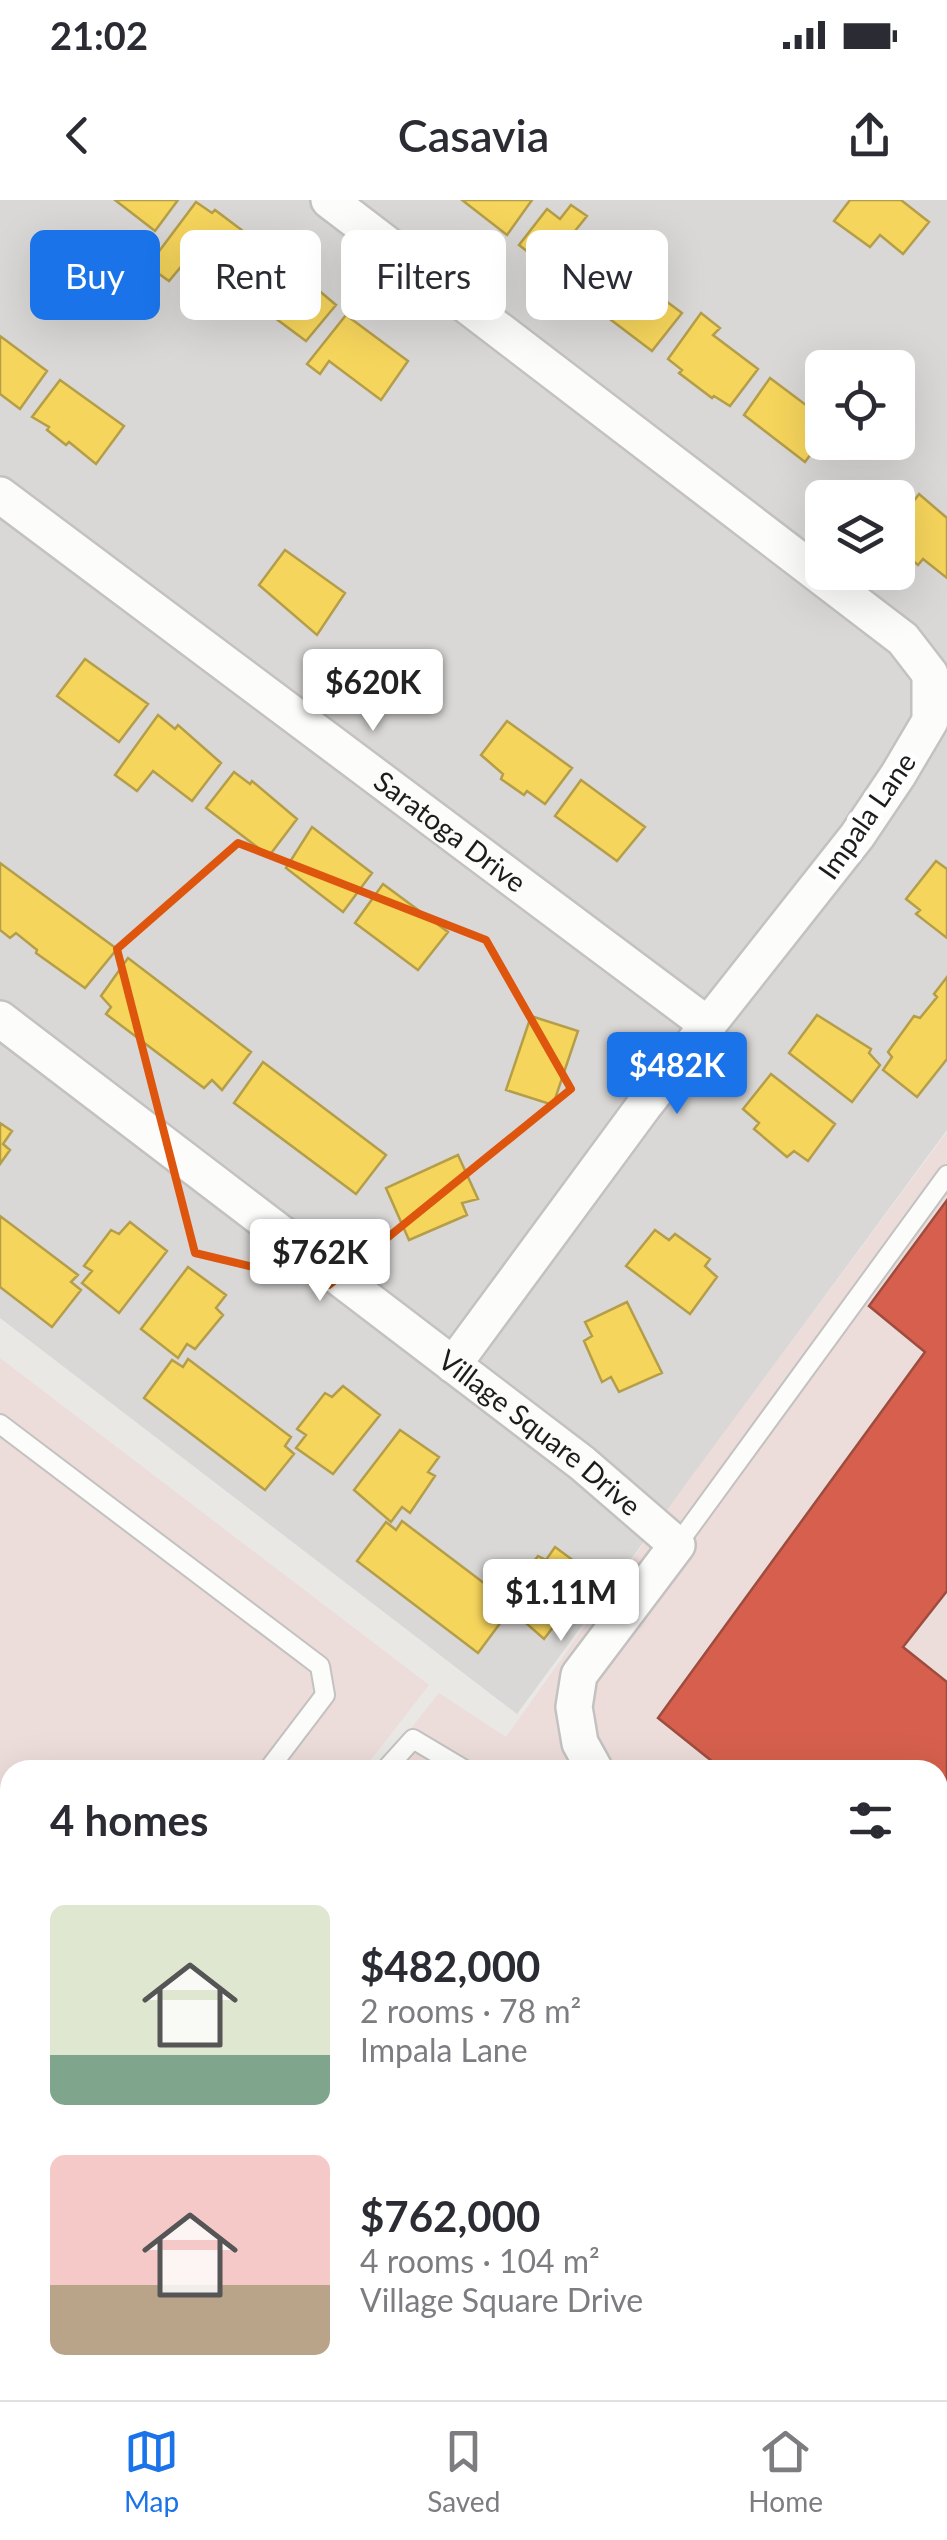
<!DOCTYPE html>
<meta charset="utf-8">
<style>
body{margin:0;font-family:Lato,sans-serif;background:#f7f7f7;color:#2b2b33;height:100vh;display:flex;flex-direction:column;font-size:38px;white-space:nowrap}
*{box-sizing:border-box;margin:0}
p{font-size:32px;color:#7c7c81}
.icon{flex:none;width:55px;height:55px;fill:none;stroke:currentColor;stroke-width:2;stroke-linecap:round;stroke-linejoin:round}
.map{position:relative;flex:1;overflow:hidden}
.side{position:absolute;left:0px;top:1560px;width:948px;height:640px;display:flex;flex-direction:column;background:#fff;border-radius:30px 30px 0 0;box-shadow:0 10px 40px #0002}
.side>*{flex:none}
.banner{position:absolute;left:30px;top:30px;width:888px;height:90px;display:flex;gap:20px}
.fabs{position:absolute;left:805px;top:150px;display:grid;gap:20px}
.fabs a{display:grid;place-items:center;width:110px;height:110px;border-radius:15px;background:#fff;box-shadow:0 10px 40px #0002;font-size:50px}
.price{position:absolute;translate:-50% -85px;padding:0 22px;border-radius:10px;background:#fff;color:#222;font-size:32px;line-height:65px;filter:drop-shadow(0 2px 5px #0008)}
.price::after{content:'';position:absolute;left:50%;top:60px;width:30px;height:22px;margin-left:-15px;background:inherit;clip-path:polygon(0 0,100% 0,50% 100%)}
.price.current{background:#1a73e8;color:#fff}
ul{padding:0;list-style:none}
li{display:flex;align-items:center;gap:30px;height:250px;padding:0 50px}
li span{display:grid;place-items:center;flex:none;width:280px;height:200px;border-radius:15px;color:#555}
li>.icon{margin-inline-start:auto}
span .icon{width:120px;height:120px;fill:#fffc;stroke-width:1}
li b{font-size:42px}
h2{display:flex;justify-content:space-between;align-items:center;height:120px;padding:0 50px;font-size:42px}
.pill{padding:0 35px;border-radius:15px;background:#fff;box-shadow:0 10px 40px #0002;font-size:35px;line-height:90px}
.pill.current{background:#1a73e8;color:#fff}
.status{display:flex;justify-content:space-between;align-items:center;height:70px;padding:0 50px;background:#fff;direction:ltr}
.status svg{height:28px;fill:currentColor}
header{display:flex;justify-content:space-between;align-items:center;height:130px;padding:0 50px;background:#fff;font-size:45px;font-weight:600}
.tabs{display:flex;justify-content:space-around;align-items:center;height:140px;border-top:2px solid #e1e1e2;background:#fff;font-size:28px;color:#7c7c81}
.tabs a{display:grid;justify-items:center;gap:5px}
.tabs .current{color:#1a73e8}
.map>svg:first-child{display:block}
</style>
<div class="status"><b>21:02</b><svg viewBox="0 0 49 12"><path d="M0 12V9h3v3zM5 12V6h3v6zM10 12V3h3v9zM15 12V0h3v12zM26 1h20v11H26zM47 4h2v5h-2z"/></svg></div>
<header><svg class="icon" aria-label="back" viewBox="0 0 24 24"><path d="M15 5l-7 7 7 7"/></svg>Casavia<svg class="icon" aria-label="share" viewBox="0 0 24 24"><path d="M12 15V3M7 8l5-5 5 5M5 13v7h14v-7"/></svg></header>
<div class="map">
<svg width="947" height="2200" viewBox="0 0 947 2200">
<rect width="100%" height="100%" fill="#eae8e5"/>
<!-- residential -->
<path fill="#d9d8d6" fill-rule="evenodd" d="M 0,0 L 947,0 L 947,930 L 517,1514 L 0,1118 ZM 822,168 L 898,168 L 898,242 L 822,242 ZM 822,298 L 898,298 L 898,372 L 822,372 Z"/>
<!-- commercial -->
<path fill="#ecdcda" d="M 947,932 L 947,2200 L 0,2200 L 0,2053 L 10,2040 L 10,2190 L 938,2190 L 938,1570 L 378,1570 L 439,1493 L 506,1537 L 688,1281 Z
M 0,1158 L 429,1485 L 363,1570 L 10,1570 L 10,2022 L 0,2035 Z"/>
<!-- homes -->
<path fill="#f6d55c" stroke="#b59e49" stroke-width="2.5" d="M 115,0 L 178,0 L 155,31 Z
M 462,0 L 532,0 L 507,35 Z
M 850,0 L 901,0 L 929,22 L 903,54 L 880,35 L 870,47 L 834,21 Z
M 196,2 L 212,13 L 215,10 L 247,34 L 244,38 L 259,49 L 234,86 L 190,56 L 169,81 L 148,66 Z
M 571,5 L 587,16 L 575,31 L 607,54 L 580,92 L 519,45 L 547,9 L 560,19 Z
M 271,57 L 287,69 L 290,66 L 336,105 L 306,141 L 244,95 Z
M 619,66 L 682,113 L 652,151 L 590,104 Z
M 701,113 L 720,128 L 713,135 L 758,169 L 730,206 L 714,196 L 712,198 L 679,173 L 682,170 L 668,159 Z
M 346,115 L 408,161 L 381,200 L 329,161 L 320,174 L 307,164 Z
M 0,136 L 47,171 L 20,209 L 0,194 Z
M 770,178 L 822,217 L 822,239 L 805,262 L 744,215 Z
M 60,180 L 124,226 L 96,264 L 69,242 L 66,245 L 47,230 L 49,227 L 32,217 Z
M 919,294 L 947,318 L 947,378 L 923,359 L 918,365 L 899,349 L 905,343 L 898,337 L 898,322 Z
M 285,350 L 345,393 L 317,435 L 259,385 Z
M 85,459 L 148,504 L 119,542 L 57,496 Z
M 158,515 L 175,529 L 178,525 L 221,563 L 192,601 L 153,571 L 137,591 L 115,575 Z
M 507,521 L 572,568 L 545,604 L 527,591 L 524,595 L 501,579 L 503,574 L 481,555 Z
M 234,572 L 250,584 L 252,581 L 297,619 L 269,656 L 206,608 Z
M 581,580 L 645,627 L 617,661 L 555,616 Z
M 312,627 L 372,673 L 343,712 L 286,668 Z
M 936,661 L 947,669 L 947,738 L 916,714 L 920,710 L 906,699 Z
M 0,663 L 117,749 L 85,788 L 36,753 L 37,750 L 16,733 L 10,738 L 0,730 Z
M 383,684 L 448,732 L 418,770 L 355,723 Z
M 128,758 L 251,852 L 222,890 L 212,880 L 204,888 L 106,814 L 111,807 L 101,796 Z
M 947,777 L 947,859 L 917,897 L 883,870 L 892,857 L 888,852 L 914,816 L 920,818 L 937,797 L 934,794 Z
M 817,815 L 871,849 L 869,853 L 880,865 L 852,902 L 789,853 Z
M 531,816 L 578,831 L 553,905 L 506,890 Z
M 263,862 L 386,955 L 356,994 L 234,903 Z
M 771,874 L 835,924 L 808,961 L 794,951 L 787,957 L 754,929 L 759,923 L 743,909 Z
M 0,923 L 12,931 L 3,944 L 10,950 L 0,964 Z
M 458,955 L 478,999 L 462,1003 L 467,1015 L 409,1040 L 386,988 Z
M 0,1016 L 78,1075 L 71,1082 L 81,1090 L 52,1127 L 0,1087 Z
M 130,1022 L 167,1051 L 119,1113 L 82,1083 L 92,1071 L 84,1066 L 111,1030 L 119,1034 Z
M 655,1030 L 669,1040 L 675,1034 L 710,1059 L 705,1066 L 717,1077 L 690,1114 L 626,1066 Z
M 188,1067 L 226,1095 L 216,1108 L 223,1115 L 195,1149 L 187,1144 L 178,1158 L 141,1129 Z
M 627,1102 L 662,1173 L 619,1192 L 611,1177 L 602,1182 L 584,1141 L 592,1136 L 585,1122 Z
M 188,1159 L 291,1237 L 285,1246 L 294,1254 L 265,1290 L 144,1198 L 172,1160 L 183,1167 Z
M 343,1186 L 380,1215 L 333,1274 L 296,1248 L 306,1235 L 297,1229 L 325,1193 L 332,1197 Z
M 400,1230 L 439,1257 L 428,1272 L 435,1276 L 410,1313 L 402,1307 L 391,1322 L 354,1290 Z
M 402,1321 L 505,1399 L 499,1407 L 507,1414 L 478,1453 L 357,1361 L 386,1322 L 396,1330 Z
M 555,1347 L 593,1375 L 544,1439 L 509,1408 L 518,1396 L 510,1392 L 538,1356 L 546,1360 Z"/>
<!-- shops -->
<path fill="#d6604d" stroke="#9e4c3e" stroke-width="2.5" d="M 947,1000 L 947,1391 L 903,1447 L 947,1482 L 947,1599 L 938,1611 L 938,1570 L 723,1570 L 658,1518 L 925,1152 L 869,1106 Z
M 0,1679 L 10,1687 L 10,1766 L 0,1779 Z
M 235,2190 L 282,2190 L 274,2200 L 248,2200 Z
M 551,2190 L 588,2190 L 580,2200 L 564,2200 Z"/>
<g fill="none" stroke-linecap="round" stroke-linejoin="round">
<!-- service casing -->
<g stroke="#c3c2c1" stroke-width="22">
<path id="service" d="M 0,1224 L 320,1466 L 325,1495 L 268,1570
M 677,1345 L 947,975
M 385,1570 L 413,1539 L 465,1570
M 938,1684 L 947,1672
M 938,1747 L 947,1754
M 0,1914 L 10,1901
M 0,2099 L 10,2086
M 938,2147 L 947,2154
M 0,2170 L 10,2178
M 25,2190 L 38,2200
M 159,2190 L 172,2200
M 491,2190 L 503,2200
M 310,2200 L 318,2190
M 647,2200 L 654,2190
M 823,2200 L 830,2190
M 947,2200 L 947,2199"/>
</g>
<!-- minor casing -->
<g stroke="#c3c2c1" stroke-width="40">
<g id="minor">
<path d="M 329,0 L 903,439 L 930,474 L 930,521 L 898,575 L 857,636 L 643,907 L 453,1165"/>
<path id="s1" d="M 0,295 L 708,825"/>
<path id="s2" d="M 0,819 L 582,1263 L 677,1345 L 579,1475 L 574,1507 L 580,1543 L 595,1570"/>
<path d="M 938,1838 L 947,1845"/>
</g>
</g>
<!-- service -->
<use href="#service" stroke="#fcfcfb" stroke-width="18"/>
<!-- minor -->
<use href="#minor" stroke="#fcfcfb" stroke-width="35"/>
</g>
<!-- marked area -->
<path fill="none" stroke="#de560d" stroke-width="8" stroke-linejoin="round" d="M 238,643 L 486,740 L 571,889 L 329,1085 L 195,1053 L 117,749 Z"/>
<g text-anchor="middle" stroke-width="10" stroke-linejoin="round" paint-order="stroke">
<!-- street labels -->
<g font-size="28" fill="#1c1c1c" stroke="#fff">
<text transform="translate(867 616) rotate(-55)" y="10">Impala Lane</text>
<text dy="10" stroke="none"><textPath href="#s1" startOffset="562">Saratoga Drive</textPath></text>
<text dy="10" stroke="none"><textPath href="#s2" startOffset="680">Village Square Drive</textPath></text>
</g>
</g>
</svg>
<div class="fabs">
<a><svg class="icon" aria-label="locate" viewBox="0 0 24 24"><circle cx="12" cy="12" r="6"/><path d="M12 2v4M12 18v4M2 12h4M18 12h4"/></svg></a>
<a><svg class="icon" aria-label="layers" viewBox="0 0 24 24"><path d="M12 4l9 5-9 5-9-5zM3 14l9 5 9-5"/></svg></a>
</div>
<b class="price" style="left:373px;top:534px">$620K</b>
<b class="price current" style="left:677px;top:917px">$482K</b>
<b class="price" style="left:320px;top:1104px">$762K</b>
<b class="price" style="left:561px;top:1444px">$1.11M</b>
<div class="banner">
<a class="pill current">Buy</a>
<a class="pill">Rent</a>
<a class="pill">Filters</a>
<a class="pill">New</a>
</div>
<section class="side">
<h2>4 homes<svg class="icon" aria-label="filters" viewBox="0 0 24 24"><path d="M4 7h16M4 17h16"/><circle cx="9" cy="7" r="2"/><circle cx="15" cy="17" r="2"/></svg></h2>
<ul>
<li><span style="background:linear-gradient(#dfe7d0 75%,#7fa58c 0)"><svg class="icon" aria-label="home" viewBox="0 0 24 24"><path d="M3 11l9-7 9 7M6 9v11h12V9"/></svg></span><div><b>$482,000</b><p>2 rooms · 78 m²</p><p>Impala Lane</p></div></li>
<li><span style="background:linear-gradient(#f6c9c9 65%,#b9a48a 0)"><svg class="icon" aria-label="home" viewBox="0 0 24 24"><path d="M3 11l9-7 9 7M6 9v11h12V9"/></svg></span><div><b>$762,000</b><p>4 rooms · 104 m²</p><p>Village Square Drive</p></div></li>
</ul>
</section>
</div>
<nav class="tabs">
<a class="current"><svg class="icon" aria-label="map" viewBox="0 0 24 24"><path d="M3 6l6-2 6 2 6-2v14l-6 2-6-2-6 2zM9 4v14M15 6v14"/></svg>Map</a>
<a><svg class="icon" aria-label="saved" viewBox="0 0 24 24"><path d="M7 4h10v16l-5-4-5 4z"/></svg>Saved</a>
<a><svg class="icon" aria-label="home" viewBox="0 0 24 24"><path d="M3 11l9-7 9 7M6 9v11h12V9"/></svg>Home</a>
</nav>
